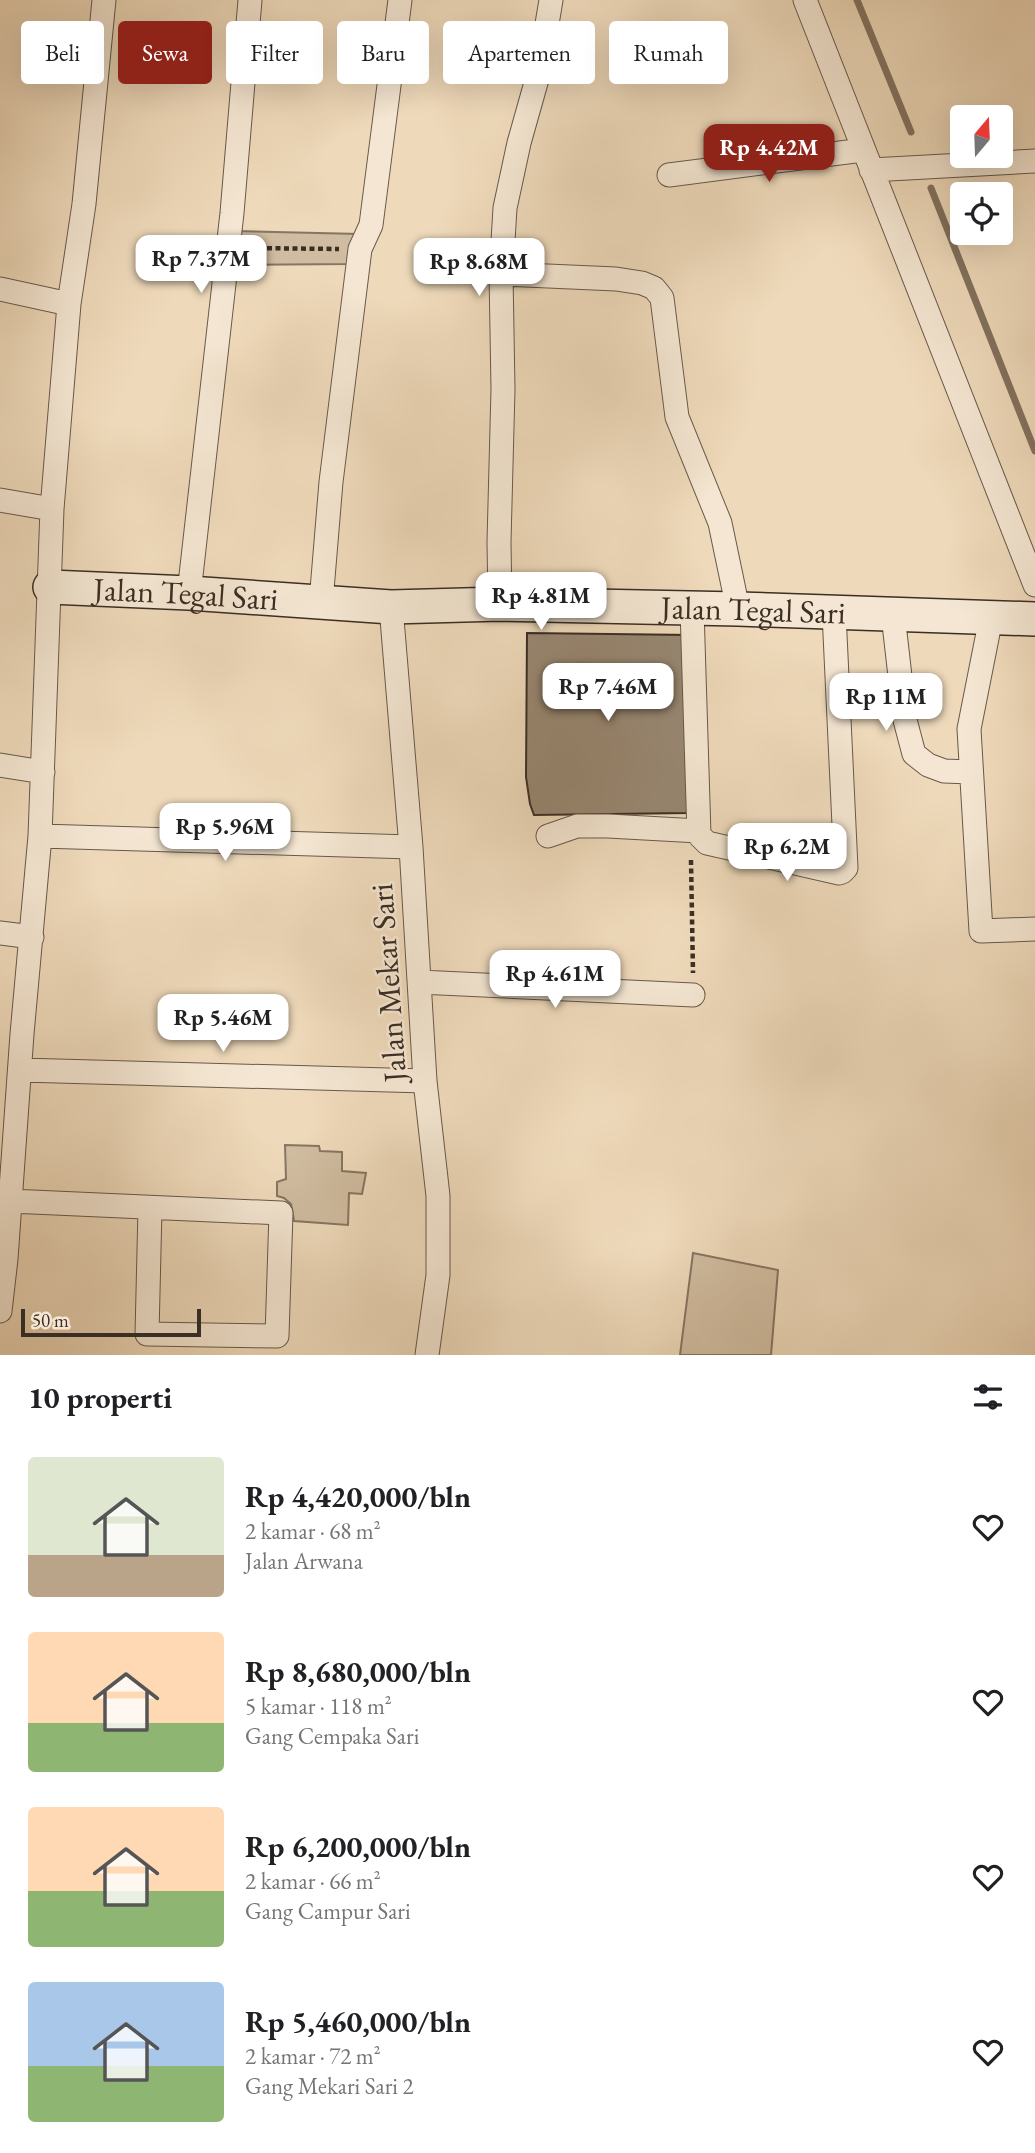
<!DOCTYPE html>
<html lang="id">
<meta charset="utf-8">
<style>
body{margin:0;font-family:"EB Garamond",serif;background:#f6f6f6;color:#202124;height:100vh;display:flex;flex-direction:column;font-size:26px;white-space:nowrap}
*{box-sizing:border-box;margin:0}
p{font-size:23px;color:#757577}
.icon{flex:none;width:38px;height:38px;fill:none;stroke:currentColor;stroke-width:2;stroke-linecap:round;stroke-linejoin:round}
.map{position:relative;height:1355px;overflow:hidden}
.details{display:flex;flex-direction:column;background:#fff;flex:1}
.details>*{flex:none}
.banner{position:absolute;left:21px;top:21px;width:994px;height:63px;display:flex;gap:14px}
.needle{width:46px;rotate:19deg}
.controls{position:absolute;left:950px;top:105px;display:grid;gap:14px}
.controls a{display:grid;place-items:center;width:63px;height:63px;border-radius:7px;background:#fff;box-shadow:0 7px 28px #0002;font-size:35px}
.scale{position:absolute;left:21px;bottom:18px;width:180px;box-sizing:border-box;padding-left:7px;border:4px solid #3b2e24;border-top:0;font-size:19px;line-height:24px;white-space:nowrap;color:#3b2e24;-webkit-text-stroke:5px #f4e6d2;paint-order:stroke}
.price{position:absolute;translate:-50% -60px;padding:0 16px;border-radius:14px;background:#fff;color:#222;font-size:23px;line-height:46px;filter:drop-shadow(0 2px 4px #0008)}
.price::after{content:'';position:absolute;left:50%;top:42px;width:21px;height:16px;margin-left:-10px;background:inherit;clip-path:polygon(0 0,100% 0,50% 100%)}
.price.selected{background:#8f2418;color:#fff}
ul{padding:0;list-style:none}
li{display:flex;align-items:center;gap:21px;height:175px;padding:0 28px}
li span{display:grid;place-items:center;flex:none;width:196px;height:140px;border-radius:7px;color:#555}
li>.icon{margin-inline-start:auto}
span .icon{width:84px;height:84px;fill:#fffc;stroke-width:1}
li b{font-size:30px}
h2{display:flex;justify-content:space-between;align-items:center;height:84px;padding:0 28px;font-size:30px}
.chip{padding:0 24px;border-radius:7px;background:#fff;box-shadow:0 7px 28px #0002;font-size:24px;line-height:63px}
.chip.selected{background:#8f2418;color:#fff}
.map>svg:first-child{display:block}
</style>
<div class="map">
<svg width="1035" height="1355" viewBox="0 0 1035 1355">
<rect width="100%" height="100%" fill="#eed9ba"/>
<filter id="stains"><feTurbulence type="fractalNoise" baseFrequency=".00286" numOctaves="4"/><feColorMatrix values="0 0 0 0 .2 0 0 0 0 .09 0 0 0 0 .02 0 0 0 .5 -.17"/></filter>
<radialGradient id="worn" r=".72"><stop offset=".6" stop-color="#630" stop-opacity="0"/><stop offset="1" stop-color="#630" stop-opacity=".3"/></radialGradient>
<!-- green -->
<path fill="#d0bca0" stroke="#867562" stroke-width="2" d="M 234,231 L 359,234 L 349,264 L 230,265 Z
M 285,1145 L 319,1146 L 320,1151 L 342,1152 L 342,1171 L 366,1173 L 362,1194 L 349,1193 L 348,1225 L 294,1221 L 291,1204 L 284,1198 L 277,1196 L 277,1182 L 286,1179 Z
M 693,1253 L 778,1270 L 771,1355 L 680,1355 Z"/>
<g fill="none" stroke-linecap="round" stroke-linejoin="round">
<!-- stream -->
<path stroke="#82725f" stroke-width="7" d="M 857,0 L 911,132
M 931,188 L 1035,451"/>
</g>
<!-- building -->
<path fill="#988772" stroke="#3b2e24" stroke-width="2" d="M 527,633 L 692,635 L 688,813 L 534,815 L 530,804 L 526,777 Z"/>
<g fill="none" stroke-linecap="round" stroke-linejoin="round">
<!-- street casing -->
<g stroke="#68594a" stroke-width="25">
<path id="street" d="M 805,0 L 1035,585
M 871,170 L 1035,161
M 669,175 L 863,150
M 501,274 L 616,279 L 642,283 L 654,288 L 662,298 L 677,417 L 720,523 L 738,609
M 0,289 L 69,304
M 0,500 L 52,509
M 189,593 L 232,213 L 250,0
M 321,602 L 331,482 L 360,249 L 371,225 L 400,0
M 500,604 L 499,542 L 503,389 L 501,274 L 505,208 L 519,143 L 539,72 L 551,0
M 391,607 L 411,847 L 425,1081 L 438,1196 L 438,1275 L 427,1355
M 692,609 L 699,835 L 707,843 L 839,873 L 842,872 L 846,868 L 834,613
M 893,615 L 905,720 L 914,754 L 928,765 L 944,771 L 971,772
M 991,618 L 969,729 L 981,931 L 1035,929
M 0,765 L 43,772
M 40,836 L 411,847
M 548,836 L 577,826 L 608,826 L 699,831
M 0,933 L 32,937
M 419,982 L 693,995
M 21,1070 L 425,1081
M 10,1201 L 281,1213 L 277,1336 L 147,1334 L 150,1209
M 0,1311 L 6,1259 L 22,1034 L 40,836 L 52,509 L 69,304 L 84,204 L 104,0"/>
</g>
<!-- secondary casing -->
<g stroke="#3b2e24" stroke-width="36">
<g id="secondary">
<path id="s1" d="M 50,587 L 189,593 L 391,607 L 500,604 L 738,609 L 1035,619"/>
</g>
</g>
<!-- path -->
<path stroke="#3b2e24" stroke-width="4.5" stroke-dasharray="5 3.5" stroke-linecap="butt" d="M 250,248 L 339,249
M 691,860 L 693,973"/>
<!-- street -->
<use href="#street" stroke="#f4e6d2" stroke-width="23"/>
<!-- secondary -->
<use href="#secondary" stroke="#f4e6d2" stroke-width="33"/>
</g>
<g text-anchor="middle" stroke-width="5" stroke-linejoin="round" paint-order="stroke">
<!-- street labels -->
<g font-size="32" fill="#3b2e24" stroke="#f4e6d2">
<text dy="11" stroke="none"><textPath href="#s1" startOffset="136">Jalan Tegal Sari</textPath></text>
<text dy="11" stroke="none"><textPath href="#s1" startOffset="704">Jalan Tegal Sari</textPath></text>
<text transform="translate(388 983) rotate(-94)" y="11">Jalan Mekar Sari</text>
</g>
</g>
<rect width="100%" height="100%" filter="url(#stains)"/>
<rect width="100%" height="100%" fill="url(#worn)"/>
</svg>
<div class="controls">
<a><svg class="needle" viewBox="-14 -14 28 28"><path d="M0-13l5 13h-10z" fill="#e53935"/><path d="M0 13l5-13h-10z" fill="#757577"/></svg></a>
<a><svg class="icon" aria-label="locate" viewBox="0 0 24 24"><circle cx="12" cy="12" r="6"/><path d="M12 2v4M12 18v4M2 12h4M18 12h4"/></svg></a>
</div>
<div class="scale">50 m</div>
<b class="price selected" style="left:769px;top:184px">Rp 4.42M</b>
<b class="price" style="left:201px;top:295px">Rp 7.37M</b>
<b class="price" style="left:479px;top:298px">Rp 8.68M</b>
<b class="price" style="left:541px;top:632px">Rp 4.81M</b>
<b class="price" style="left:608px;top:723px">Rp 7.46M</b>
<b class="price" style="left:886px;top:733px">Rp 11M</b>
<b class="price" style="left:225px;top:863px">Rp 5.96M</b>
<b class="price" style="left:787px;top:883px">Rp 6.2M</b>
<b class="price" style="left:555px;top:1010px">Rp 4.61M</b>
<b class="price" style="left:223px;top:1054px">Rp 5.46M</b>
<div class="banner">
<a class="chip">Beli</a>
<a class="chip selected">Sewa</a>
<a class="chip">Filter</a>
<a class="chip">Baru</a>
<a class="chip">Apartemen</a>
<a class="chip">Rumah</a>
</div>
</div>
<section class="details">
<h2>10 properti<svg class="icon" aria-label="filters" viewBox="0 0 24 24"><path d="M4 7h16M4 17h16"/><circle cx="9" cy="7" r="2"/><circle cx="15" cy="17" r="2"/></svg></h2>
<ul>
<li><span style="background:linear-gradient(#dfe7d0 70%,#b9a48a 0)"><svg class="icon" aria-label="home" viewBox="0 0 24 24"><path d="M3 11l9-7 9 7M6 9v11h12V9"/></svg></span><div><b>Rp 4,420,000/bln</b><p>2 kamar · 68 m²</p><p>Jalan Arwana</p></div><svg class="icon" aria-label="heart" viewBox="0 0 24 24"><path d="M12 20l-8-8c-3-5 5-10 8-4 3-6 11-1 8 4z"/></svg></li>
<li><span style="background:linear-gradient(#ffd9b3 65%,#8fb573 0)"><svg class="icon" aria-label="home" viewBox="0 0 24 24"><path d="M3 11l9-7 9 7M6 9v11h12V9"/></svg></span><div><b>Rp 8,680,000/bln</b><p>5 kamar · 118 m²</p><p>Gang Cempaka Sari</p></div><svg class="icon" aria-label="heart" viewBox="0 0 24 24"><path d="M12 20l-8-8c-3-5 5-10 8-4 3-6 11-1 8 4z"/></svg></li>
<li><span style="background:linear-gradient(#ffd9b3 60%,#8fb573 0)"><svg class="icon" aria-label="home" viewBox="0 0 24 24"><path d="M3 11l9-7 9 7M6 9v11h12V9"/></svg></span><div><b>Rp 6,200,000/bln</b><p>2 kamar · 66 m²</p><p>Gang Campur Sari</p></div><svg class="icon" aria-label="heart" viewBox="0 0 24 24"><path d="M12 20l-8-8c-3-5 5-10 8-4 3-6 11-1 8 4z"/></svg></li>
<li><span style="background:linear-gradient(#a9c7e8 60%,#8fb573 0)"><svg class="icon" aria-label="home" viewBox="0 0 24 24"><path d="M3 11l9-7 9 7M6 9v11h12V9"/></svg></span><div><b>Rp 5,460,000/bln</b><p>2 kamar · 72 m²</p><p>Gang Mekari Sari 2</p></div><svg class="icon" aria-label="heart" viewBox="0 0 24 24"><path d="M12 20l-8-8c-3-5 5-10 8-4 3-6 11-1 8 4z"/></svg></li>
</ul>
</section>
